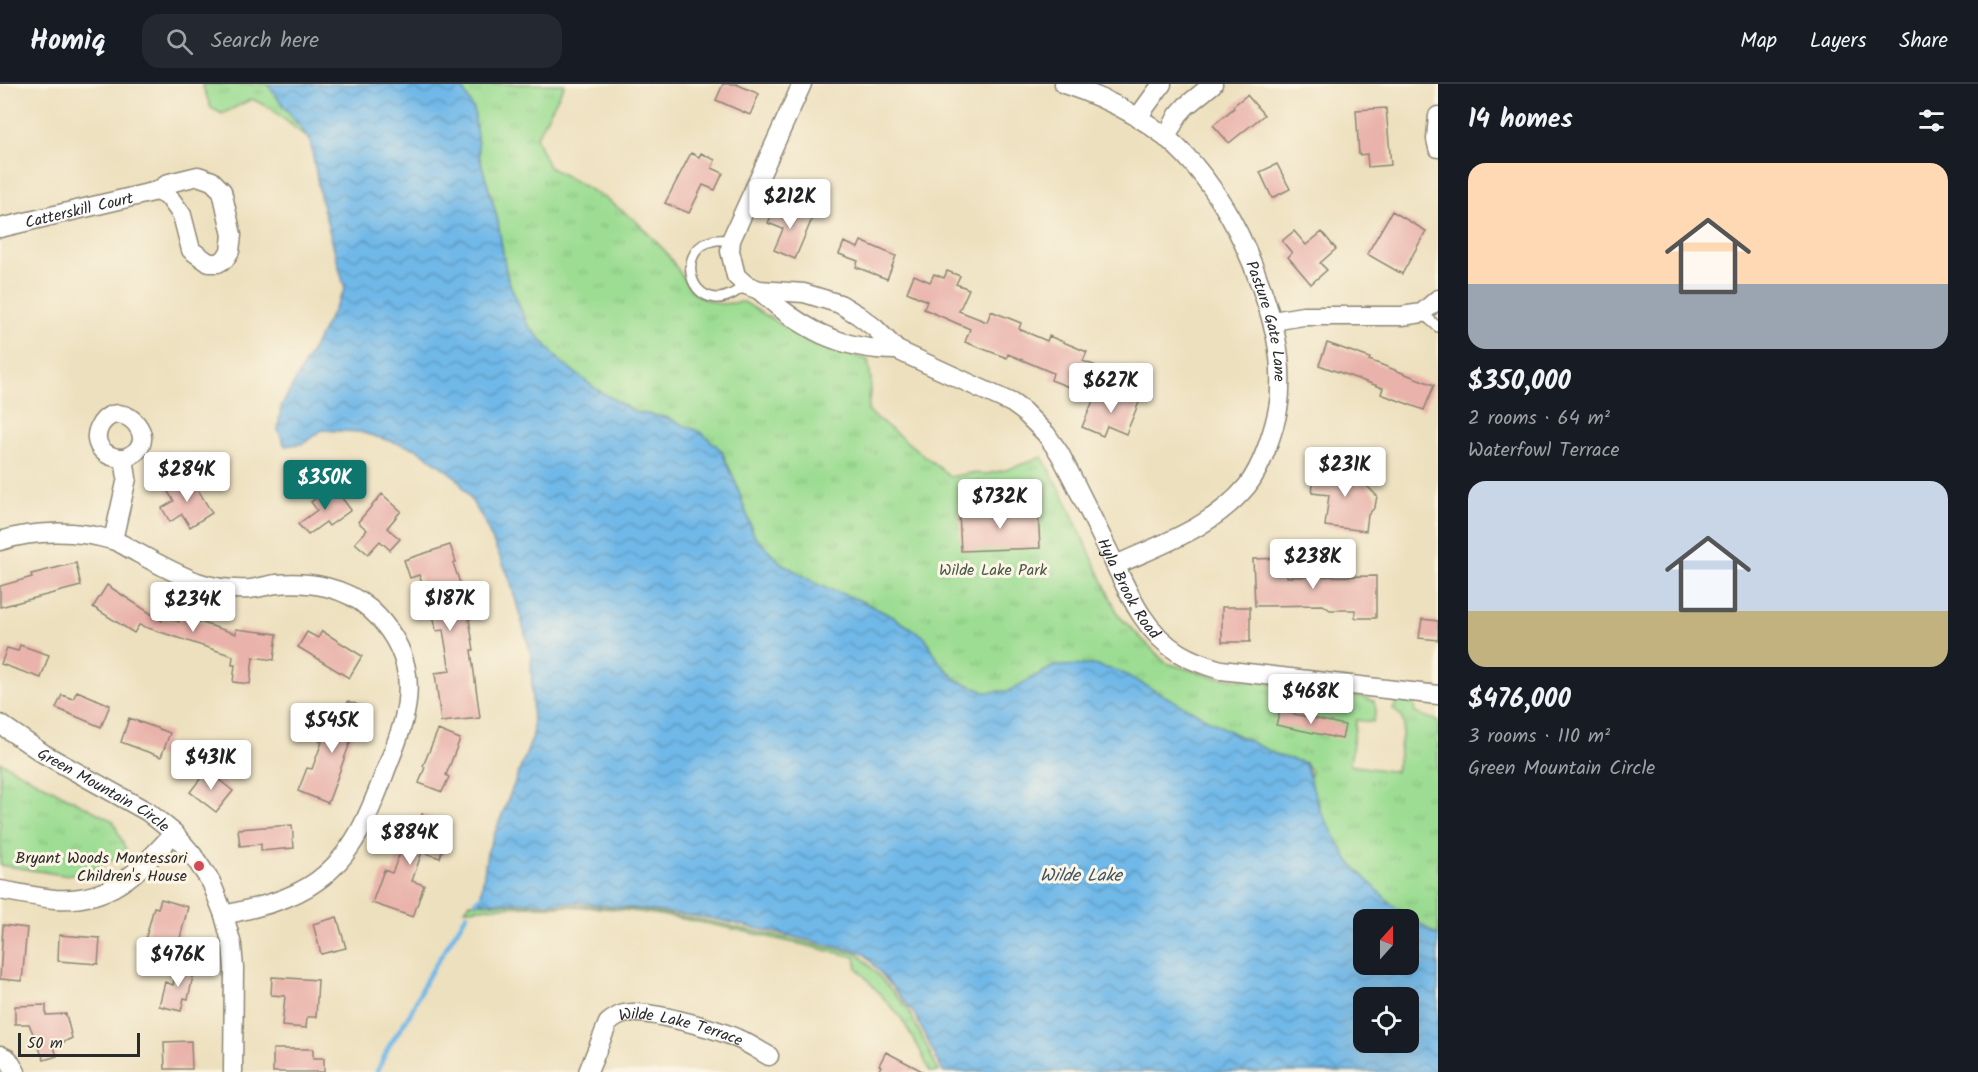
<!DOCTYPE html>
<meta charset="utf-8">
<style>
body{margin:0;font-family:Kalam,sans-serif;background:#242831;color:#f1f3f6;height:100vh;display:flex;flex-direction:column;font-size:22px;white-space:nowrap}
*{box-sizing:border-box;margin:0}
p{font-size:20px;color:#9ea1a6}
.icon{flex:none;width:33px;height:33px;fill:none;stroke:currentColor;stroke-width:2;stroke-linecap:round;stroke-linejoin:round}
.map{position:relative;flex:1;overflow:hidden}
.details{display:flex;flex-direction:column;background:#171b24;width:540px}
.details>*{flex:none}
.needle{width:39px;rotate:21deg}
.tools{position:absolute;left:1353px;top:825px;display:grid;gap:12px}
.tools a{display:grid;place-items:center;width:66px;height:66px;border-radius:12px;background:#171b24;box-shadow:0 6px 24px #0002;font-size:30px}
.scale{position:absolute;left:18px;bottom:15px;width:122px;box-sizing:border-box;padding-left:6px;border:3px solid #2b2b2b;border-top:0;font-size:16px;line-height:21px;white-space:nowrap;color:#2b2b2b;-webkit-text-stroke:4px #fcf5e5;paint-order:stroke}
.price{position:absolute;translate:-50% -51px;padding:0 14px;border-radius:6px;background:#fff;color:#222;font-size:20px;line-height:39px;filter:drop-shadow(0 2px 3px #0008)}
.price::after{content:'';position:absolute;left:50%;top:36px;width:18px;height:14px;margin-left:-9px;background:inherit;clip-path:polygon(0 0,100% 0,50% 100%)}
.price.on{background:#0f766e;color:#fff}
ul{padding:0;list-style:none}
li{display:grid;align-content:center;gap:12px;height:318px;padding:0 30px}
li span{display:grid;place-items:center;height:186px;border-radius:18px;color:#555}
li>.icon{margin-inline-start:auto}
span .icon{width:108px;height:108px;fill:#fffc;stroke-width:1}
li b{font-size:26px}
h2{display:flex;justify-content:space-between;align-items:center;height:72px;padding:0 30px;font-size:26px}
header{display:flex;align-items:center;gap:36px;box-sizing:border-box;height:84px;padding:0 30px;background:#171b24;border-bottom:2px solid #363941}
header strong{font-size:28px}
nav{display:flex;gap:33px;margin-inline-start:auto;font-size:21px}
.search{width:420px;height:54px;background:#242831;display:flex;align-items:center;gap:15px;box-sizing:border-box;padding:0 21px;border-radius:18px;color:#9ea1a6;font-size:22px}
main{display:flex;flex:1;min-height:0}
.map>svg:first-child{display:block}
</style>
<header>
<strong>Homiq</strong>
<div class="search"><svg class="icon" aria-label="search" viewBox="0 0 24 24"><circle cx="10" cy="10" r="6"/><path d="M15 15l6 6"/></svg>Search here</div>
<nav><a>Map</a><a>Layers</a><a>Share</a></nav>
</header>
<main>
<div class="map">
<svg width="1438" height="988" viewBox="0 0 1438 988">
<defs>
<pattern id="park-tufts" width="24" height="20" patternUnits="userSpaceOnUse" patternTransform="scale(1.5)"><rect width="24" height="20" fill="#9ddd93"/><path d="M3 7l-1-3M5 7V3M7 7l1-3M15 17l-1-3M17 17v-4M19 17l1-3" fill="none" stroke="#87be7f"/></pattern>
<pattern id="water-waves" width="16" height="10" patternUnits="userSpaceOnUse" patternTransform="scale(1.5)"><rect width="16" height="10" fill="#70b8e8"/><path d="M0 5q4-4 8 0t8 0" fill="none" stroke="#5c96bc"/></pattern>
</defs>
<rect width="100%" height="100%" fill="#fcf5e5"/>
<filter id="ink" filterUnits="userSpaceOnUse"><feTurbulence type="fractalNoise" baseFrequency=".0167" numOctaves="2"/><feDisplacementMap in="SourceGraphic" scale="12" xChannelSelector="R" yChannelSelector="G"/><feConvolveMatrix kernelMatrix="1 2 1 2 8 2 1 2 1" color-interpolation-filters="sRGB"/></filter>
<filter id="wash" filterUnits="userSpaceOnUse"><feTurbulence type="fractalNoise" baseFrequency=".008" numOctaves="4" result="noise"/><feDisplacementMap in="SourceGraphic" scale="24" xChannelSelector="R" yChannelSelector="G"/><feGaussianBlur stdDeviation="1.35" result="paint"/><feColorMatrix in="noise" values="0 0 0 0 0 0 0 0 0 0 0 0 0 0 0 0 0 1.4 0 .05"/><feComposite in="paint" operator="in"/></filter>
<g filter="url(#wash)">
<rect width="100%" height="100%" fill="#ede0be"/>
<!-- park -->
<path fill="url(#park-tufts)" stroke="#64845f" stroke-width="1.5" d="M 202,0 L 267,0 L 310,56 L 270,24 L 252,15 L 222,30 L 211,24 Z
M 460,0 L 565,0 L 536,54 L 549,83 L 605,114 L 636,137 L 666,168 L 692,207 L 702,214 L 720,220 L 744,218 L 811,259 L 868,276 L 871,297 L 868,327 L 951,393 L 969,389 L 987,390 L 1006,386 L 1042,373 L 1060,405 L 1119,532 L 1166,579 L 1211,592 L 1355,611 L 1374,617 L 1376,626 L 1373,638 L 1356,636 L 1350,681 L 1396,688 L 1404,641 L 1401,632 L 1393,625 L 1397,616 L 1413,618 L 1415,629 L 1438,637 L 1438,852 L 1391,820 L 1349,777 L 1322,736 L 1319,720 L 1312,709 L 1309,696 L 1311,687 L 1305,679 L 1279,672 L 1233,649 L 1169,615 L 1054,582 L 1009,607 L 985,608 L 957,596 L 940,579 L 925,553 L 893,533 L 859,516 L 819,501 L 781,479 L 754,451 L 735,396 L 721,366 L 668,334 L 635,328 L 596,305 L 560,277 L 527,240 L 507,193 L 497,133 L 479,71 L 474,26 Z
M 0,678 L 113,737 L 127,768 L 90,788 L 63,791 L 0,781 Z
M 470,819 L 587,822 L 640,826 L 712,838 L 859,870 L 908,925 L 939,988 L 930,988 L 919,964 L 901,934 L 857,884 L 855,873 C 784,857 712,838 639,828 C 582,820 522,821 465,825 Z"/>
<!-- water -->
<path fill="url(#water-waves)" stroke="#4e728a" stroke-width="1.5" fill-rule="evenodd" d="M 267,0 L 460,0 L 474,26 L 479,71 L 497,133 L 507,193 L 527,240 L 560,277 L 596,305 L 635,328 L 668,334 L 702,349 L 721,366 L 735,397 L 754,451 L 781,479 L 819,501 L 859,516 L 893,533 L 925,553 L 940,579 L 957,596 L 985,608 L 1009,607 L 1054,582 L 1094,581 L 1119,587 L 1233,649 L 1279,672 L 1305,679 L 1320,726 L 1349,777 L 1391,820 L 1438,852 L 1438,988 L 943,988 L 914,929 L 864,869 L 715,835 L 641,825 L 579,819 L 480,818 L 487,769 L 533,652 L 531,570 L 509,493 L 482,433 L 457,394 L 417,365 L 360,348 L 322,346 L 305,359 L 285,362 L 278,346 L 281,323 L 345,205 L 321,116 L 310,56 ZM 1364,836 L 1408,836 L 1408,880 L 1364,880 ZM 1364,914 L 1408,914 L 1408,958 L 1364,958 Z"/>
<g fill="none" stroke-linecap="round" stroke-linejoin="round">
<!-- stream -->
<path stroke="#70b8e8" stroke-width="4.5" d="M 476,817 L 486,809
M 377,988 L 389,962 L 410,930 L 426,896 L 467,830"/>
</g>
<g id="blocks">
<!-- building -->
<path fill="#e9b2aa" d="M 723,0 L 736,0 L 759,10 L 750,31 L 716,16 Z
M 1247,11 L 1264,31 L 1229,59 L 1213,41 L 1234,24 L 1233,22 Z
M 1386,24 L 1391,81 L 1368,83 L 1367,70 L 1359,71 L 1356,26 Z
M 691,69 L 699,73 L 701,69 L 715,76 L 712,84 L 723,89 L 715,106 L 703,101 L 689,129 L 665,119 Z
M 1277,80 L 1290,105 L 1272,114 L 1260,88 Z
M 777,119 L 812,135 L 795,175 L 774,166 L 783,145 L 768,139 Z
M 1392,127 L 1426,147 L 1402,190 L 1367,170 Z
M 1294,147 L 1306,161 L 1322,148 L 1336,165 L 1320,179 L 1327,186 L 1311,200 L 1288,173 L 1292,169 L 1282,157 Z
M 861,157 L 896,172 L 887,195 L 856,183 L 858,177 L 839,170 L 844,158 L 858,164 Z
M 947,187 L 960,192 L 956,200 L 969,205 L 959,227 L 987,238 L 991,227 L 1021,239 L 1019,245 L 1047,257 L 1049,252 L 1087,268 L 1083,277 L 1096,282 L 1091,297 L 1074,290 L 1069,303 L 1051,296 L 1053,289 L 1008,270 L 1007,274 L 965,258 L 970,245 L 924,225 L 927,217 L 907,208 L 914,191 L 930,198 L 934,190 L 944,194 Z
M 1327,259 L 1370,274 L 1369,276 L 1434,301 L 1424,326 L 1381,310 L 1383,304 L 1319,281 Z
M 1117,307 L 1140,316 L 1126,350 L 1107,342 L 1103,352 L 1082,343 L 1095,312 L 1112,319 Z
M 1315,383 L 1369,390 L 1367,402 L 1377,412 L 1375,423 L 1368,431 L 1366,447 L 1325,442 L 1329,411 L 1312,409 Z
M 189,391 L 212,429 L 190,443 L 182,430 L 170,438 L 162,424 L 174,417 L 166,405 Z
M 333,402 L 351,426 L 329,442 L 326,438 L 308,451 L 298,440 L 317,426 L 311,418 Z
M 382,410 L 401,427 L 387,444 L 400,455 L 390,466 L 380,457 L 368,470 L 355,459 L 367,446 L 358,438 Z
M 1038,426 L 1040,464 L 961,467 L 959,429 Z
M 450,461 L 456,478 L 453,479 L 467,519 L 470,518 L 472,534 L 469,535 L 474,566 L 471,566 L 480,634 L 441,638 L 435,589 L 450,587 L 443,546 L 436,547 L 430,511 L 427,512 L 419,491 L 410,494 L 404,476 Z
M 1286,474 L 1287,493 L 1376,492 L 1376,534 L 1355,534 L 1355,526 L 1330,526 L 1323,521 L 1255,522 L 1253,475 Z
M 76,479 L 81,502 L 0,523 L 0,502 L 32,493 L 31,490 Z
M 107,501 L 162,537 L 163,533 L 179,538 L 181,532 L 236,550 L 236,545 L 277,550 L 274,576 L 253,573 L 250,600 L 233,598 L 235,581 L 232,581 L 233,572 L 139,541 L 134,549 L 93,523 Z
M 1222,523 L 1250,523 L 1250,558 L 1222,558 Z
M 1422,535 L 1438,537 L 1438,556 L 1419,554 Z
M 322,547 L 362,572 L 349,594 L 298,563 L 307,548 L 318,554 Z
M 20,561 L 49,571 L 41,594 L 1,580 L 7,564 L 18,567 Z
M 77,607 L 110,621 L 101,643 L 56,624 L 62,611 L 73,615 Z
M 348,617 L 366,624 L 360,638 L 358,637 L 328,719 L 298,707 L 307,684 L 312,685 L 322,658 L 319,657 L 324,642 L 333,645 L 339,629 L 344,631 Z
M 1280,627 L 1345,641 L 1342,655 L 1276,641 Z
M 129,634 L 170,649 L 161,673 L 121,658 Z
M 438,646 L 460,655 L 446,691 L 449,693 L 442,708 L 419,699 L 425,683 L 423,682 Z
M 207,686 L 233,707 L 216,728 L 190,708 Z
M 422,730 L 445,738 L 442,748 L 447,750 L 440,774 L 422,768 L 412,797 L 424,801 L 413,833 L 372,819 L 384,786 L 392,789 L 403,762 L 400,761 L 408,736 L 419,739 Z
M 292,741 L 294,764 L 261,767 L 261,760 L 240,762 L 238,745 Z
M 161,815 L 188,823 L 177,866 L 145,857 L 154,823 L 158,824 Z
M 337,833 L 346,864 L 321,870 L 313,840 Z
M 3,841 L 27,844 L 22,897 L 0,895 Z
M 59,851 L 100,854 L 98,880 L 58,877 Z
M 178,879 L 195,884 L 188,915 L 184,914 L 181,927 L 159,922 L 165,898 L 173,901 Z
M 272,893 L 318,896 L 316,933 L 307,933 L 306,944 L 282,942 L 285,912 L 271,911 Z
M 46,921 L 46,931 L 66,930 L 72,954 L 54,963 L 57,972 L 44,976 L 29,940 L 15,940 L 15,922 Z
M 191,957 L 192,985 L 165,985 L 164,958 Z
M 273,965 L 313,965 L 313,974 L 324,974 L 324,988 L 273,988 Z
M 886,968 L 924,988 L 878,988 L 881,982 L 879,981 Z"/>
</g>
</g>
<g filter="url(#ink)">
<use href="#blocks" fill-opacity="0" stroke="#8c8674" stroke-width="1.5"/>
<g fill="none" stroke-linecap="round" stroke-linejoin="round">
<!-- lane casing -->
<g stroke="#8c8674" stroke-width="12">
<path id="lane" d="M 731,156 C 725,156 718,155 712,157 C 681,164 685,211 716,214 C 727,215 737,207 746,201
M 1422,229 L 1438,243"/>
</g>
<!-- street casing -->
<g stroke="#8c8674" stroke-width="21">
<g id="street">
<path id="s1" d="M 802,0 L 731,156 L 730,167 L 736,192 L 746,201 L 759,206 L 804,209 L 840,220 L 858,231 L 875,244 L 897,266 L 1012,319 L 1023,327 L 1046,350 L 1060,370 C 1076,401 1092,433 1107,464 C 1126,502 1141,546 1179,569 C 1192,577 1207,582 1221,586 L 1438,611"/>
<path id="s2" d="M 1064,0 C 1109,15 1152,36 1185,71 C 1221,109 1244,154 1261,203 C 1273,237 1282,268 1280,305 C 1280,326 1273,347 1266,366 C 1261,379 1255,392 1247,402 C 1213,443 1162,460 1116,481"/>
<path d="M 1438,32 L 1436,55 L 1438,64"/>
<path d="M 1138,33 L 1162,0"/>
<path d="M 1166,54 L 1178,31 L 1186,22 L 1213,0"/>
<path d="M 198,92 L 212,97 L 222,107 L 232,151 L 230,167 L 225,175 L 218,179 L 209,179 L 191,166 L 182,131 L 169,113 L 157,107 L 169,99 Z"/>
<path id="s3" d="M 0,144 L 157,107"/>
<path d="M 759,206 C 800,244 840,266 897,266"/>
<path d="M 1273,237 L 1303,232 L 1402,232 L 1422,229 L 1438,215"/>
<path d="M 113,456 L 127,394 L 124,374 C 167,360 122,309 101,340 C 89,359 105,375 124,374"/>
<path d="M 0,457 C 34,446 77,446 112,456 C 120,458 128,464 136,468 C 156,479 176,490 197,498 C 214,504 233,506 250,505 C 259,504 268,501 277,500 C 310,497 345,503 370,525 C 389,542 404,566 407,591 C 411,624 399,653 387,683 C 371,725 356,769 317,797 C 291,816 256,824 224,831"/>
<path id="s4" d="M 0,640 L 44,670 L 148,728 L 174,749 L 192,770 L 211,798 L 224,831 L 232,861 L 234,884 L 233,988"/>
<path d="M 0,806 C 18,809 36,813 55,815 C 111,819 139,787 174,749"/>
<path d="M 0,971 L 8,975 L 16,988"/>
<path id="s5" d="M 588,988 L 608,939 C 613,935 618,931 624,930 C 643,924 717,945 736,954 C 748,959 758,966 769,972"/>
</g>
</g>
<!-- lane -->
<use href="#lane" stroke="#fff" stroke-width="9"/>
<!-- street -->
<use href="#street" stroke="#fff" stroke-width="18"/>
</g>
</g>
<!-- markers -->
<circle fill="#d1495b" stroke="#fcf5e5" stroke-width="2" cx="199" cy="782" r="6"/>
<g text-anchor="middle" stroke-width="6" stroke-linejoin="round" paint-order="stroke">
<!-- street labels -->
<g font-size="16" fill="#2b2b2b" stroke="#fcf5e5">
<text dy="6" stroke="none"><textPath href="#s3" startOffset="81">Catterskill Court</textPath></text>
<text dy="6" stroke="none"><textPath href="#s2" startOffset="330">Pasture Gate Lane</textPath></text>
<text dy="6" stroke="none"><textPath href="#s1" startOffset="740">Hyla Brook Road</textPath></text>
<text dy="6" stroke="none"><textPath href="#s4" startOffset="123">Green Mountain Circle</textPath></text>
<text dy="6" stroke="none"><textPath href="#s5" startOffset="130">Wilde Lake Terrace</textPath></text>
</g>
<!-- park labels -->
<g font-size="16" fill="#485845" stroke="#fcf5e5">
<text x="993" y="491">Wilde Lake Park</text>
</g>
<!-- poi labels -->
<g font-size="16" fill="#2b2b2b" stroke="#fcf5e5" text-anchor="end">
<text x="187" y="779">Bryant Woods Montessori<tspan x="187" dy="18">Children's House</tspan></text>
</g>
<!-- water labels -->
<g font-size="18" font-style="italic" fill="#405564" stroke="#fcf5e5">
<text x="1081" y="797">Wilde Lake</text>
</g>
</g>
</svg>
<div class="tools">
<a><svg class="needle" viewBox="-14 -14 28 28"><path d="M0-13l5 13h-10z" fill="#e53935"/><path d="M0 13l5-13h-10z" fill="#9ea1a6"/></svg></a>
<a><svg class="icon" aria-label="locate" viewBox="0 0 24 24"><circle cx="12" cy="12" r="6"/><path d="M12 2v4M12 18v4M2 12h4M18 12h4"/></svg></a>
</div>
<div class="scale">50 m</div>
<b class="price" style="left:790px;top:146px">$212K</b>
<b class="price" style="left:1111px;top:330px">$627K</b>
<b class="price" style="left:1345px;top:414px">$231K</b>
<b class="price" style="left:187px;top:419px">$284K</b>
<b class="price on" style="left:325px;top:427px">$350K</b>
<b class="price" style="left:1000px;top:446px">$732K</b>
<b class="price" style="left:1313px;top:506px">$238K</b>
<b class="price" style="left:450px;top:548px">$187K</b>
<b class="price" style="left:193px;top:549px">$234K</b>
<b class="price" style="left:1311px;top:641px">$468K</b>
<b class="price" style="left:332px;top:670px">$545K</b>
<b class="price" style="left:211px;top:707px">$431K</b>
<b class="price" style="left:410px;top:782px">$884K</b>
<b class="price" style="left:178px;top:904px">$476K</b>
</div>
<section class="details">
<h2>14 homes<svg class="icon" aria-label="filters" viewBox="0 0 24 24"><path d="M4 7h16M4 17h16"/><circle cx="9" cy="7" r="2"/><circle cx="15" cy="17" r="2"/></svg></h2>
<ul>
<li><span style="background:linear-gradient(#ffd9b3 65%,#9aa5b1 0)"><svg class="icon" aria-label="home" viewBox="0 0 24 24"><path d="M3 11l9-7 9 7M6 9v11h12V9"/></svg></span><div><b>$350,000</b><p>2 rooms · 64 m²</p><p>Waterfowl Terrace</p></div></li>
<li><span style="background:linear-gradient(#c9d6e8 70%,#c2b280 0)"><svg class="icon" aria-label="home" viewBox="0 0 24 24"><path d="M3 11l9-7 9 7M6 9v11h12V9"/></svg></span><div><b>$476,000</b><p>3 rooms · 110 m²</p><p>Green Mountain Circle</p></div></li>
</ul>
</section>
</main>
